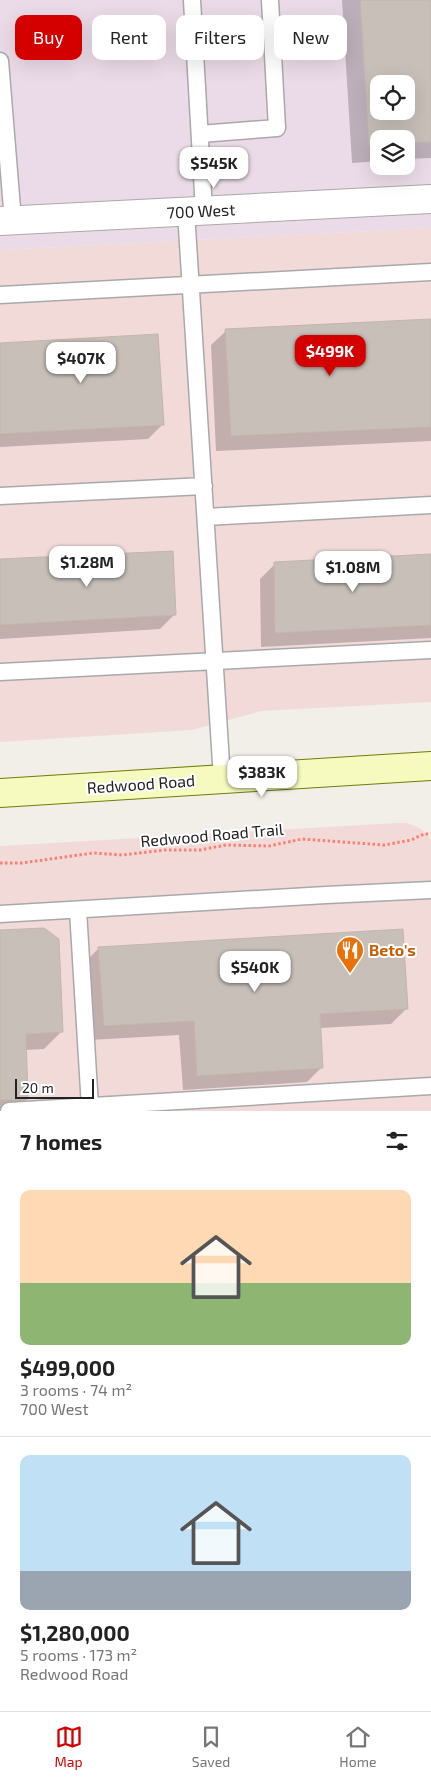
<!DOCTYPE html>
<meta charset="utf-8">
<style>
body{margin:0;font-family:"Exo 2",sans-serif;background:#f6f6f6;color:#222;height:100vh;display:flex;flex-direction:column;font-size:19px;white-space:nowrap}
*{box-sizing:border-box;margin:0}
p{font-size:16px;color:#767676}
.icon{flex:none;width:28px;height:28px;fill:none;stroke:currentColor;stroke-width:2;stroke-linecap:round;stroke-linejoin:round}
.map{position:relative;height:1111px;overflow:hidden}
.details{display:flex;flex-direction:column;background:#fff;flex:1}
.details>*{flex:none}
.banner{position:absolute;left:15px;top:15px;width:401px;height:45px;display:flex;gap:10px}
.controls{position:absolute;left:370px;top:75px;display:grid;gap:10px}
.controls a{display:grid;place-items:center;width:45px;height:45px;border-radius:10px;background:#fff;box-shadow:0 5px 20px #0002;font-size:25px}
.scale{position:absolute;left:15px;bottom:12px;width:79px;box-sizing:border-box;padding-left:5px;border:2px solid #222;border-top:0;font-size:14px;line-height:18px;white-space:nowrap;color:#222;-webkit-text-stroke:4px #fff;paint-order:stroke}
.price{position:absolute;translate:-50% -42px;padding:0 11px;border-radius:10px;background:#fff;color:#222;font-size:16px;line-height:32px;filter:drop-shadow(0 1px 2px #0008)}
.price::after{content:'';position:absolute;left:50%;top:30px;width:15px;height:11px;margin-left:-8px;background:inherit;clip-path:polygon(0 0,100% 0,50% 100%)}
.price.on{background:#d40000;color:#fff}
ul{padding:0;list-style:none}
li{display:grid;align-content:center;gap:10px;height:265px;padding:0 20px}
li+li{border-top:1px solid #e0e0e0}
li span{display:grid;place-items:center;height:155px;border-radius:10px;color:#555}
li>.icon{margin-inline-start:auto}
span .icon{width:90px;height:90px;fill:#fffc;stroke-width:1}
li b{font-size:21px}
h2{display:flex;justify-content:space-between;align-items:center;height:60px;padding:0 20px;font-size:21px}
.pill{padding:0 18px;border-radius:10px;background:#fff;box-shadow:0 5px 20px #0002;font-size:18px;line-height:45px}
.pill.on{background:#d40000;color:#fff}
.tab-bar{display:flex;justify-content:space-around;align-items:center;height:70px;border-top:1px solid #e0e0e0;background:#fff;font-size:14px;color:#767676}
.tab-bar a{display:grid;justify-items:center;gap:2px}
.tab-bar .on{color:#d40000}
.map>svg:first-child{display:block}
</style>
<div class="map">
<svg width="431" height="1111" viewBox="0 0 431 1111">
<rect width="100%" height="100%" fill="#f2efe9"/>
<!-- commercial -->
<path fill="#f2dad9" d="M 431,228 L 431,702 L 261,711 L 192,730 L 0,742 L 0,250 Z
M 397,823 L 406,823 L 415,826 L 421,829 L 431,839 L 431,1111 L 0,1111 L 0,846 Z"/>
<!-- industrial -->
<path fill="#ebdbe8" fill-rule="evenodd" d="M 0,0 L 431,0 L 431,228 L 0,250 ZM 379,84 L 406,84 L 406,111 L 379,111 ZM 379,139 L 406,139 L 406,166 L 379,166 Z"/>
<!-- shadow -->
<path fill="#0003" fill-rule="evenodd" d="M 342,0 L 431,0 L 431,158 L 406,159 L 406,139 L 379,139 L 379,161 L 352,163 ZM 379,84 L 406,84 L 406,111 L 379,111 Z
M 431,320 L 431,441 L 216,451 L 211,345 L 226,331 Z
M 0,344 L 163,424 L 148,439 L 0,447 Z
M 431,555 L 431,638 L 261,647 L 260,579 L 275,564 Z
M 0,561 L 175,614 L 160,629 L 0,639 Z
M 0,931 L 62,1031 L 44,1049 L 25,1050 L 27,1099 L 15,1111 L 0,1111 Z
M 99,948 L 406,1009 L 391,1024 L 320,1028 L 322,1067 L 307,1082 L 183,1090 L 179,1035 L 89,1040 L 84,963 Z"/>
<!-- building -->
<path fill="#c7bfb8" stroke="#c4b6ab" fill-rule="evenodd" d="M 360,0 L 431,0 L 431,142 L 406,143 L 406,139 L 379,139 L 379,145 L 369,146 ZM 379,84 L 406,84 L 406,111 L 379,111 Z
M 431,319 L 431,427 L 231,436 L 225,329 Z
M 158,334 L 164,425 L 0,434 L 0,343 Z
M 173,551 L 176,615 L 0,625 L 0,559 Z
M 431,554 L 431,625 L 275,633 L 274,562 Z
M 44,928 L 59,939 L 63,1032 L 26,1034 L 28,1099 L 0,1100 L 0,930 Z
M 403,929 L 408,1009 L 320,1014 L 323,1068 L 197,1076 L 194,1021 L 104,1026 L 98,947 Z"/>
<g fill="none" stroke-linecap="round" stroke-linejoin="round">
<!-- service casing -->
<g stroke="#a9a9a9" stroke-width="19">
<path id="service" d="M 192,0 L 204,211
M 0,61 L 13,221
M 200,134 L 277,128 L 270,0
M 186,212 L 222,779
M 0,295 L 431,272
M 0,496 L 204,486
M 206,517 L 431,505
M 0,672 L 431,650
M 78,910 L 90,1107
M 0,914 L 326,895 L 431,890
M 9,1111 L 431,1086"/>
</g>
<!-- tertiary casing -->
<g stroke="#a9a9a9" stroke-width="30">
<path id="tertiary" d="M 0,221 L 431,199"/>
</g>
<!-- secondary casing -->
<g stroke="#707d05" stroke-width="30">
<path id="secondary" d="M 0,793 L 431,766"/>
</g>
<!-- path -->
<path stroke="#fa8072" stroke-width="3" stroke-dasharray="2.5 2.5" stroke-linecap="butt" d="M 0,863 L 22,863 L 93,853 L 122,855 L 165,850 L 200,850 L 226,845 L 269,846 L 302,839 L 384,845 L 411,840 L 424,834 L 431,834"/>
<!-- service -->
<use href="#service" stroke="#fff" stroke-width="16"/>
<!-- tertiary -->
<use href="#tertiary" stroke="#fff" stroke-width="28"/>
<!-- secondary -->
<use href="#secondary" stroke="#f7fabf" stroke-width="28"/>
</g>
<!-- icons -->
<defs>
<g id="restaurant-pin" transform="scale(1.4375)"><path d="M0 17L-7.5 6A9.5 9.5 0 1 1 7.5 6Z" fill="#e8710a" stroke="#fff"/><path d="M-5-6h1v4h1v-4h1v4h1v-4h1v5L-1.5 .5V6h-2V.5L-5-1ZM5-6V6H3V1.5H1.5Q1.5-4 5-6Z" fill="#fff"/></g>
</defs>
<g fill-rule="evenodd">
<use href="#restaurant-pin" x="350" y="950"/>
</g>
<g text-anchor="middle" stroke-width="4" stroke-linejoin="round" paint-order="stroke">
<!-- street labels -->
<g font-size="16" fill="#222" stroke="#fff">
<text transform="translate(201 211) rotate(-3)" y="6">700 West</text>
<text transform="translate(141 784) rotate(-4)" y="6">Redwood Road</text>
<text transform="translate(212 835) rotate(-5)" y="6">Redwood Road Trail</text>
</g>
<!-- food labels -->
<g font-size="16" font-weight="bold" fill="#c56008" stroke="#fff" text-anchor="start">
<text x="369" y="956">Beto's</text>
</g>
</g>
</svg>
<div class="controls">
<a><svg class="icon" aria-label="locate" viewBox="0 0 24 24"><circle cx="12" cy="12" r="6"/><path d="M12 2v4M12 18v4M2 12h4M18 12h4"/></svg></a>
<a><svg class="icon" aria-label="layers" viewBox="0 0 24 24"><path d="M12 4l9 5-9 5-9-5zM3 14l9 5 9-5"/></svg></a>
</div>
<div class="scale">20 m</div>
<b class="price" style="left:214px;top:189px">$545K</b>
<b class="price on" style="left:330px;top:377px">$499K</b>
<b class="price" style="left:81px;top:384px">$407K</b>
<b class="price" style="left:87px;top:588px">$1.28M</b>
<b class="price" style="left:353px;top:593px">$1.08M</b>
<b class="price" style="left:262px;top:798px">$383K</b>
<b class="price" style="left:255px;top:993px">$540K</b>
<div class="banner">
<a class="pill on">Buy</a>
<a class="pill">Rent</a>
<a class="pill">Filters</a>
<a class="pill">New</a>
</div>
</div>
<section class="details">
<h2>7 homes<svg class="icon" aria-label="filters" viewBox="0 0 24 24"><path d="M4 7h16M4 17h16"/><circle cx="9" cy="7" r="2"/><circle cx="15" cy="17" r="2"/></svg></h2>
<ul>
<li><span style="background:linear-gradient(#ffd9b3 60%,#8fb573 0)"><svg class="icon" aria-label="home" viewBox="0 0 24 24"><path d="M3 11l9-7 9 7M6 9v11h12V9"/></svg></span><div><b>$499,000</b><p>3 rooms · 74 m²</p><p>700 West</p></div></li>
<li><span style="background:linear-gradient(#bfe0f5 75%,#9aa5b1 0)"><svg class="icon" aria-label="home" viewBox="0 0 24 24"><path d="M3 11l9-7 9 7M6 9v11h12V9"/></svg></span><div><b>$1,280,000</b><p>5 rooms · 173 m²</p><p>Redwood Road</p></div></li>
</ul>
</section>
<nav class="tab-bar">
<a class="on"><svg class="icon" aria-label="map" viewBox="0 0 24 24"><path d="M3 6l6-2 6 2 6-2v14l-6 2-6-2-6 2zM9 4v14M15 6v14"/></svg>Map</a>
<a><svg class="icon" aria-label="saved" viewBox="0 0 24 24"><path d="M7 4h10v16l-5-4-5 4z"/></svg>Saved</a>
<a><svg class="icon" aria-label="home" viewBox="0 0 24 24"><path d="M3 11l9-7 9 7M6 9v11h12V9"/></svg>Home</a>
</nav>
